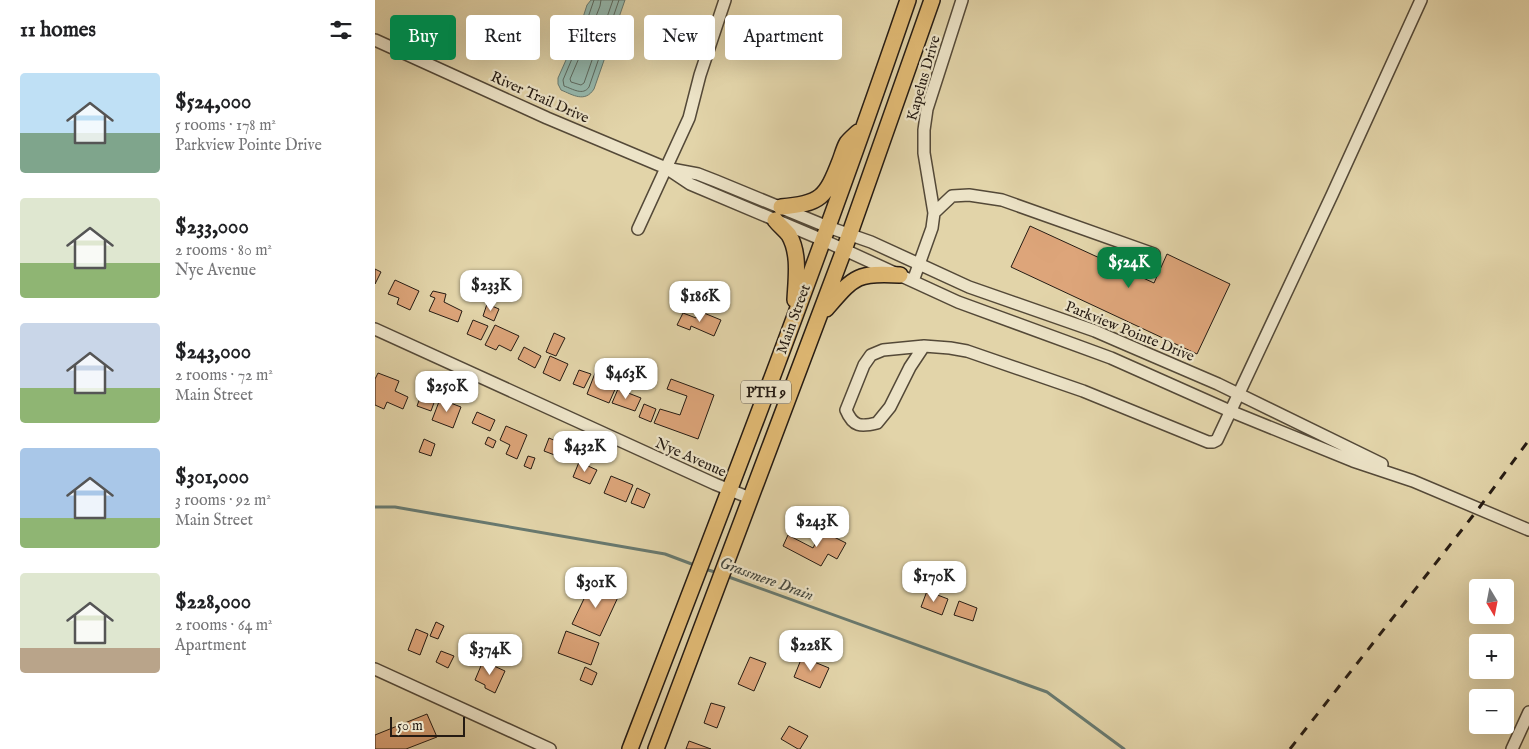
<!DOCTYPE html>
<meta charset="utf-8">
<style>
body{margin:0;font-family:"IM FELL English",serif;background:#f2f2f2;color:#202124;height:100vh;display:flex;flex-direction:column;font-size:19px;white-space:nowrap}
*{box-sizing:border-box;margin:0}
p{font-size:16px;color:#757577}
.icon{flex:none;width:28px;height:28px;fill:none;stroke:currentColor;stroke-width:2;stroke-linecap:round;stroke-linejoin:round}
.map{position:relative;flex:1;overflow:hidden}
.panel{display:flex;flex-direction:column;background:#fff;width:375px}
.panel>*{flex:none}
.guide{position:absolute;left:15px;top:15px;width:475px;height:45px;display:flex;gap:10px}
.needle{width:32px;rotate:170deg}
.tools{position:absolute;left:1094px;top:579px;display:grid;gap:10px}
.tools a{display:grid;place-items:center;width:45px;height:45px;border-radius:5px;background:#fff;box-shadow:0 5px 20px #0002;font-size:25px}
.scale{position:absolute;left:15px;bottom:12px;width:75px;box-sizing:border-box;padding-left:5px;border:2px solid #251b13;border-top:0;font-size:14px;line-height:18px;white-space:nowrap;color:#251b13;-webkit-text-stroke:4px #ece3c7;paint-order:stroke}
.price{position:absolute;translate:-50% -42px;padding:0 11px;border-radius:10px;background:#fff;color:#222;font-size:16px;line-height:32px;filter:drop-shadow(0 1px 2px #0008)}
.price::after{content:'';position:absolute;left:50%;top:30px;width:15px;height:11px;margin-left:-8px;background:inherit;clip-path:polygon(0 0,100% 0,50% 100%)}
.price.active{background:#0b8043;color:#fff}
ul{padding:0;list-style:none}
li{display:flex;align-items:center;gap:15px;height:125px;padding:0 20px}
li span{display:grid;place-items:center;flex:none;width:140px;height:100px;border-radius:5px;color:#555}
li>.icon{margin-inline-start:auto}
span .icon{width:60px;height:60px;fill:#fffc;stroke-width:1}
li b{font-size:21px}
h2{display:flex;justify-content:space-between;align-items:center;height:60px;padding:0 20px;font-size:21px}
.pill{padding:0 18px;border-radius:5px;background:#fff;box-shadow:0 5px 20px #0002;font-size:18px;line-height:45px}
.pill.active{background:#0b8043;color:#fff}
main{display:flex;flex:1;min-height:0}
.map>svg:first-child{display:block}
</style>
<main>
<section class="panel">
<h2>11 homes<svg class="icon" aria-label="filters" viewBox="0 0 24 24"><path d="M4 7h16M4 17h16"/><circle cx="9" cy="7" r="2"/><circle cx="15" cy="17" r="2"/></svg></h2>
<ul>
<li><span style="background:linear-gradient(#bfe0f5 60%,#7fa58c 0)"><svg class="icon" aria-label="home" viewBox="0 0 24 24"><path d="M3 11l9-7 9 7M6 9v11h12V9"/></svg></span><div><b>$524,000</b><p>5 rooms · 178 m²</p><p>Parkview Pointe Drive</p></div></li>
<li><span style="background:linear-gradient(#dfe7d0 65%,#8fb573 0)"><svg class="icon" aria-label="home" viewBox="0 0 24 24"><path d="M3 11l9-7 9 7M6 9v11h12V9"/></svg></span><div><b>$233,000</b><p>2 rooms · 80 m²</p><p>Nye Avenue</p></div></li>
<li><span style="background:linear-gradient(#c9d6e8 65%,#8fb573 0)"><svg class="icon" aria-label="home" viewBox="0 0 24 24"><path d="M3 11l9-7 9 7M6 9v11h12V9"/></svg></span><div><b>$243,000</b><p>2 rooms · 72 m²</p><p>Main Street</p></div></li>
<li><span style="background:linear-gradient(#a9c7e8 70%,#8fb573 0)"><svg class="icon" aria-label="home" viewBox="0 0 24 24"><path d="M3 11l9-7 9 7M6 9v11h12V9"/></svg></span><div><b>$301,000</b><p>3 rooms · 92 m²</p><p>Main Street</p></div></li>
<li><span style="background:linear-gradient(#dfe7d0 75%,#b9a48a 0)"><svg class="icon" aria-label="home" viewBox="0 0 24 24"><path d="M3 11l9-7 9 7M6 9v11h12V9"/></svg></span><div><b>$228,000</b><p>2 rooms · 64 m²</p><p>Apartment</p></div></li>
</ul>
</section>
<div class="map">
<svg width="1154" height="749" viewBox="0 0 1154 749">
<rect width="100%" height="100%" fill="#e2d4a9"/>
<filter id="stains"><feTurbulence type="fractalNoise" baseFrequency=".004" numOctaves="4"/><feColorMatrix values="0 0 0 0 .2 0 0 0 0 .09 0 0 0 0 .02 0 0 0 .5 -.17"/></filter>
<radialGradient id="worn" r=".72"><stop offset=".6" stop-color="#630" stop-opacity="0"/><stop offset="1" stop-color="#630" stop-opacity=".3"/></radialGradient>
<!-- water -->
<path fill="#95b8ad" stroke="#68796f" d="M 216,0 L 250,0 L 219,89 C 210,103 198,95 186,90 L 183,84 L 183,78 L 203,33 L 212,5 Z"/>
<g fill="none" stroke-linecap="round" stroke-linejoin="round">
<!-- shore -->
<path stroke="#5d6a60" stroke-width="1" d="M 219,0 L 207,35 L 188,80 L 189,86 C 198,89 208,96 214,87 L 244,0
M 226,0 L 225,6 L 213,37 L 195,79 L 196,82 L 206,85 L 209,83 L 238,0"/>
<!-- stream -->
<path stroke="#68796f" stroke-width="3" d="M 0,507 L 20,507 L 290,554 L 322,566
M 330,569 L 343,573
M 351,576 L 672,692 L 749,749"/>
</g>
<!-- building -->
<path fill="#dda57a" stroke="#251b13" d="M 655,226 L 779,283 L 792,254 L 855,284 L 822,354 L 636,267 Z
M 0,269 L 6,272 L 0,284 Z
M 20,280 L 44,291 L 35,310 L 22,304 L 24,298 L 13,294 Z
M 58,291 L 71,294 L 69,302 L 87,311 L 83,322 L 54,311 L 60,298 L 55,296 Z
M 112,304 L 124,309 L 119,321 L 108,316 Z
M 324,311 L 346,320 L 339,336 L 316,326 L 315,330 L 302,325 L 308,313 L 321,318 Z
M 98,320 L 113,326 L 106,340 L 92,334 Z
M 120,325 L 144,336 L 136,351 L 124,345 L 121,350 L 110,345 Z
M 179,333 L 190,338 L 181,356 L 171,352 Z
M 149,347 L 166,356 L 160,368 L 143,359 Z
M 175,356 L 193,364 L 185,381 L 168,373 Z
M 222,368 L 245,378 L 234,403 L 212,394 Z
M 204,370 L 216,374 L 209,388 L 198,384 Z
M 3,373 L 24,381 L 20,391 L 33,397 L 28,409 L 12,402 L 9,409 L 0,405 L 0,379 Z
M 296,379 L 339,395 L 323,439 L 279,423 L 285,409 L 305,415 L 312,396 L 292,389 Z
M 243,389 L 266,398 L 260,411 L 237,403 Z
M 46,395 L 60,400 L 56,411 L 42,406 Z
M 65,399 L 86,407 L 78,428 L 57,420 Z
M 269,404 L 281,409 L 276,422 L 264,417 Z
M 102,412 L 120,420 L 115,431 L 97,423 Z
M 131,426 L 152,435 L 142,459 L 131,454 L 135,445 L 125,440 Z
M 113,437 L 121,441 L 118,448 L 110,444 Z
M 174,438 L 190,445 L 185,457 L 169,451 Z
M 49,439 L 60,444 L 56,456 L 44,452 Z
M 153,456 L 160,458 L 156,469 L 149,466 Z
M 204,462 L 222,470 L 215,484 L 198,477 Z
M 236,476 L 258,485 L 251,502 L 229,493 Z
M 262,488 L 275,494 L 269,508 L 256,503 Z
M 447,531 L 471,543 L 462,559 L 453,554 L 446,566 L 408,546 L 413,535 L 438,548 Z
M 217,582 L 244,595 L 225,636 L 197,624 Z
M 552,591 L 573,599 L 567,615 L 546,607 Z
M 584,601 L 602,608 L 598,621 L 579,615 Z
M 61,622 L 69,626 L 63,639 L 55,636 Z
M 41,629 L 53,634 L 45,655 L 33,650 Z
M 191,631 L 224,643 L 216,665 L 183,653 Z
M 66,651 L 79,656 L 73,668 L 61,662 Z
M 375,657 L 391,663 L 379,691 L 363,684 Z
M 427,657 L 454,668 L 445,688 L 419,677 Z
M 108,661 L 130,671 L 120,693 L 110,688 L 110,685 L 100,680 Z
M 210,667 L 222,673 L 217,685 L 205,680 Z
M 336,703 L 350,707 L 342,728 L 329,723 Z
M 52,714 L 62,737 L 31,749 L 0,749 L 0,735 Z
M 414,726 L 433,736 L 425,749 L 423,749 L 406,739 Z
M 314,741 L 336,749 L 311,749 Z"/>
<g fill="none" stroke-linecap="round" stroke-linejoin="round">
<!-- minor casing -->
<g stroke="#544938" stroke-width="14">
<path id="minor" d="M 0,40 L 172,118 L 291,168 L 315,184 L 448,240 L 583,302 L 736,358 L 855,411 L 978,461 L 1038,481 L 1154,530
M 296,169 L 323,174 L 341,181 L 453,227 L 496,242 L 594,287 L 720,331 L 743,341 L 843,384 L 1007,464
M 559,213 L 577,196 L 594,195 L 627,200 L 779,254
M 263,229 L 314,118 L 325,75 L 350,0
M 538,281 L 557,228 L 559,213 L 549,153 L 549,130 L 552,109 L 587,0
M 0,329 L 340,484 L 375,498
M 549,346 L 535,367 L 515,407 L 502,423 C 486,427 478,427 471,410 L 489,365 L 496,355 L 508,350 L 549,346 L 575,348 L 592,351 L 708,391 L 833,442 L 838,442 L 842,440 L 957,195 L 1046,0
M 0,669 L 175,749
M 1137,749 L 1154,712"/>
</g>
<!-- major casing -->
<g stroke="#251b13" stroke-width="18">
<path id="major" d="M 406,207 C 446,204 451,197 465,161 C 467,156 469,148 472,143 C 475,139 480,135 483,132
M 400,220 C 404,225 410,230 414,235 C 425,254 421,279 420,300
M 451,309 C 479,277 481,272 525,275
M 255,749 C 351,500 447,252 533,0
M 281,749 L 469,250 L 557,0"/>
</g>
<!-- minor -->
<use href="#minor" stroke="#ece3c7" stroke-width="11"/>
<!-- major -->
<use href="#major" stroke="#e1ba74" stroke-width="15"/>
<!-- rail -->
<path stroke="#251b13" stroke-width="3" stroke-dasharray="9 9" stroke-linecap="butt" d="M 915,749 L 1104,508 L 1154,440"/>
</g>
<g text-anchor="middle" stroke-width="4.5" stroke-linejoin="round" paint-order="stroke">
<!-- shield labels -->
<rect fill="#ece3c7" stroke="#615749" stroke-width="1" x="366" y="380.5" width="50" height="23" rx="4"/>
<g font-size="14" font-weight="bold" fill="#251b13">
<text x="391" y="397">PTH 9</text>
</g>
<!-- street labels -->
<g font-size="15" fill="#251b13" stroke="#ece3c7">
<text transform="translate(548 78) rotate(-74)" y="5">Kapelus Drive</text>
<text transform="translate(165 97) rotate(24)" y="5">River Trail Drive</text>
<text transform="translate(418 319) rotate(-70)" y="5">Main Street</text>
<text transform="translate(755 331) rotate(22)" y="5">Parkview Pointe Drive</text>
<text transform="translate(316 457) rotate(24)" y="5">Nye Avenue</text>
</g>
<!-- water labels -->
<g font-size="16" font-style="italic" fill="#474a41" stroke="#ece3c7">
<text transform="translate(392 578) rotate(20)" y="6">Grassmere Drain</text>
</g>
</g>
<rect width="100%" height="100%" filter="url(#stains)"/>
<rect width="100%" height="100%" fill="url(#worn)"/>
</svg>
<div class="tools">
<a><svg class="needle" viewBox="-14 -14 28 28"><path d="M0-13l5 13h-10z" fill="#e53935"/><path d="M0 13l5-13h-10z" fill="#757577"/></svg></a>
<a>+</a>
<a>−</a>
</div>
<div class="scale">50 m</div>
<b class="price active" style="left:754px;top:289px">$524K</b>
<b class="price" style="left:116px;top:312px">$233K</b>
<b class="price" style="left:325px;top:323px">$186K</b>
<b class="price" style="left:251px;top:400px">$463K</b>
<b class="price" style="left:72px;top:413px">$250K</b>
<b class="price" style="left:210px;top:473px">$432K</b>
<b class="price" style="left:442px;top:548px">$243K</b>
<b class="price" style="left:559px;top:603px">$170K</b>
<b class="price" style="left:221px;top:609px">$301K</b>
<b class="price" style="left:436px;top:672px">$228K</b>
<b class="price" style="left:115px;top:676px">$374K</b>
<div class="guide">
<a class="pill active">Buy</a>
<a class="pill">Rent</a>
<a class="pill">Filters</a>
<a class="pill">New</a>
<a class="pill">Apartment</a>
</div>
</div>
</main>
